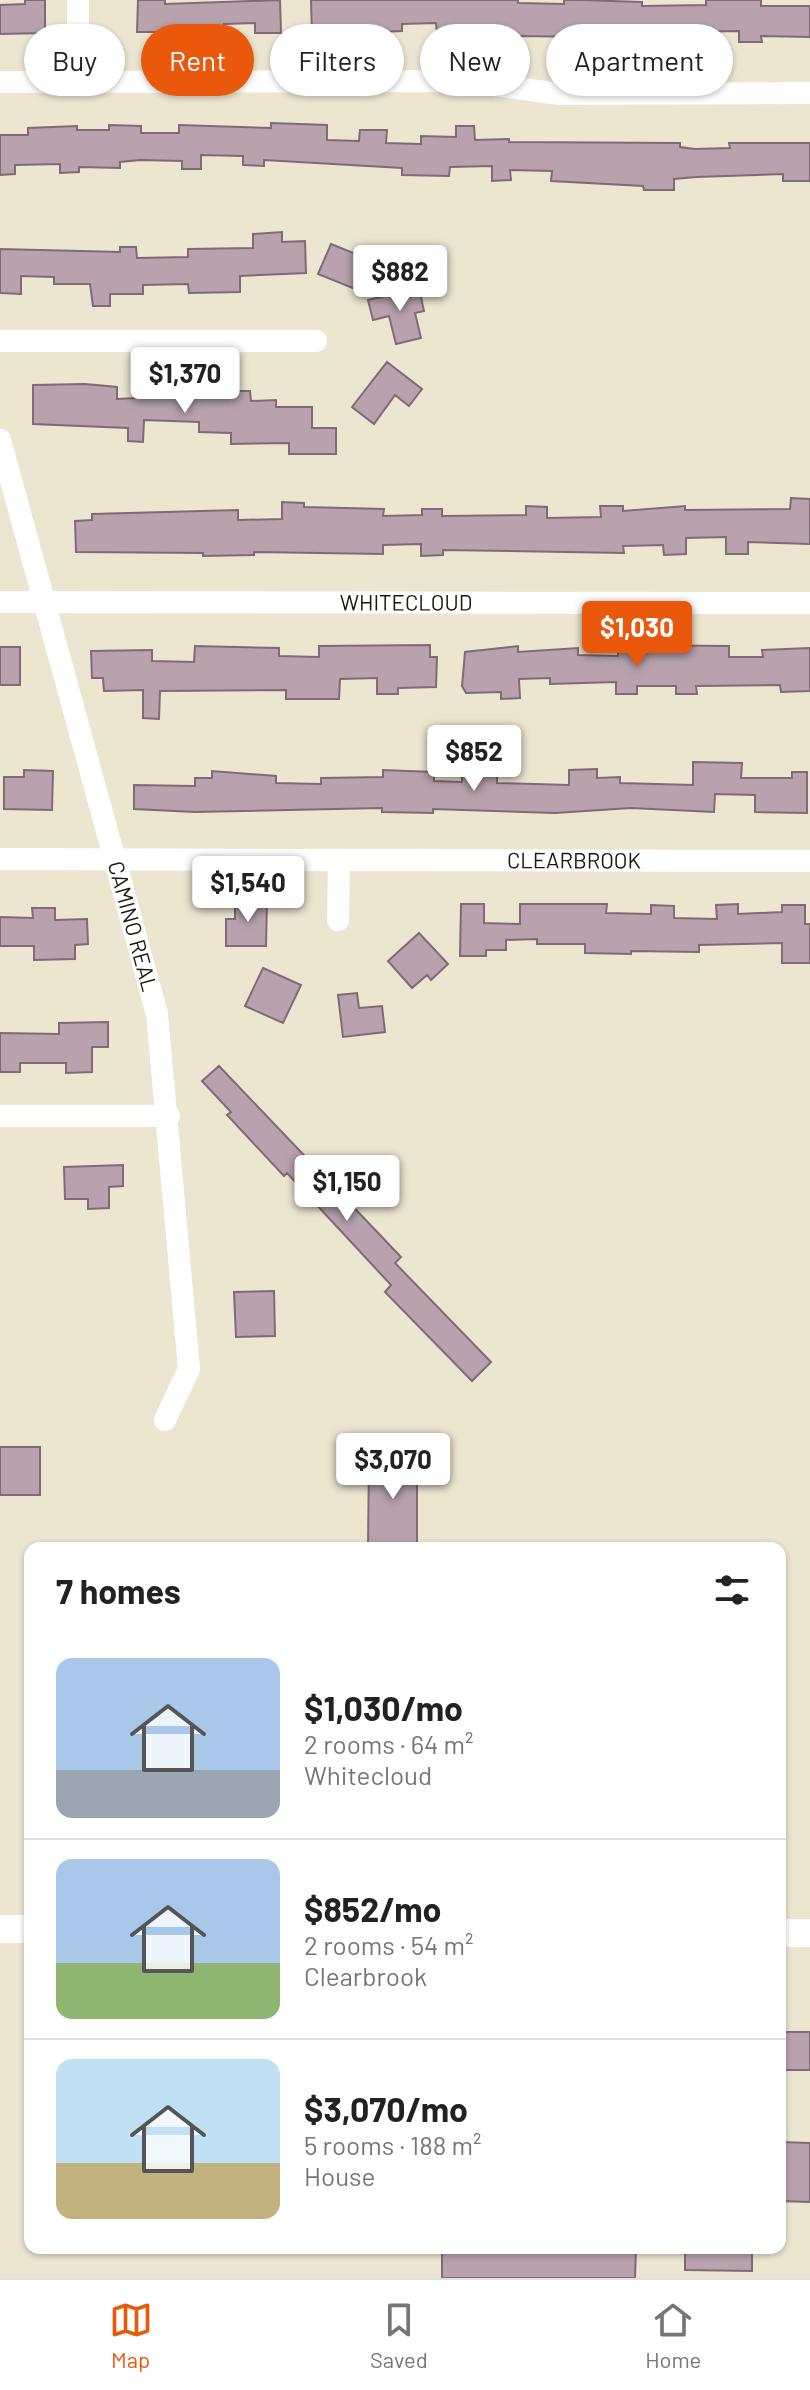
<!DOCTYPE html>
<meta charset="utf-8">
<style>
body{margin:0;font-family:Barlow,sans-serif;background:#f2f2f2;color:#222;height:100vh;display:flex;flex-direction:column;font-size:30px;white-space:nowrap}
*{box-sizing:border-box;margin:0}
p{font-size:26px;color:#767676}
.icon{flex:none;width:44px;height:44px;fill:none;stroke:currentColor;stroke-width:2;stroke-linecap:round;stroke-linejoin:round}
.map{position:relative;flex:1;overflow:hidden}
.side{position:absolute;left:24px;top:1542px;width:762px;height:712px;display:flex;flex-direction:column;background:#fff;border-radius:16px;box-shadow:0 2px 6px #0004}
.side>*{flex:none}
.guide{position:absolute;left:24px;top:24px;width:762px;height:72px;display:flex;gap:16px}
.price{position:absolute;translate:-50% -68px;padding:0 18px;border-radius:8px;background:#fff;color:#222;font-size:26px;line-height:52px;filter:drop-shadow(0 2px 4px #0008)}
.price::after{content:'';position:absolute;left:50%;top:48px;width:24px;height:18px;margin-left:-12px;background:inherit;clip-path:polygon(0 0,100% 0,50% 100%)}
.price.selected{background:#ea580c;color:#fff}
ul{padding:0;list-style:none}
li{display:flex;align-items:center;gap:24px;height:200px;padding:0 32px}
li+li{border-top:2px solid #e0e0e0}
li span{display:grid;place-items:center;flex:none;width:224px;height:160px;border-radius:16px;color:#555}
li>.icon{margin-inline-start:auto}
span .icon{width:96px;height:96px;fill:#fffc;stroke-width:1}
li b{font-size:34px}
h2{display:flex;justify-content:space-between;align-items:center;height:96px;padding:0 32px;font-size:34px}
.tag{padding:0 28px;border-radius:36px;background:#fff;box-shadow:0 2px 6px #0004;font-size:28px;line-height:72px}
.tag.selected{background:#ea580c;color:#fff}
.tab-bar{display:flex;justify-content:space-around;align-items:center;height:112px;border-top:2px solid #e0e0e0;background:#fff;font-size:22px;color:#767676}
.tab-bar a{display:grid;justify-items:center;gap:4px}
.tab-bar .selected{color:#ea580c}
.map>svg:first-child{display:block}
</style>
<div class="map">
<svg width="810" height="2278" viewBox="0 0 810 2278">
<rect width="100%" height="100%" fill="#ece5d0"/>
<!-- building -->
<path fill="#b7a2ad" stroke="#7f6b76" stroke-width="2" d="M 25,0 L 45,0 L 45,33 L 0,34 L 0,5 L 25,4 Z
M 138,0 L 165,0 L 165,4 L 280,0 L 281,33 L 255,33 L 255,23 L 224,24 L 224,32 L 137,32 Z
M 311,0 L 518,0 L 518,3 L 564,4 L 564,0 L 582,0 L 642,2 L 642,6 L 706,5 L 706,0 L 761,0 L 761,6 L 810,6 L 810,37 L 761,36 L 762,42 L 739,42 L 739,31 L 690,32 L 690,40 L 609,41 L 609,59 L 586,59 L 586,37 L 519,36 L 519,40 L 492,40 L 492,32 L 437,33 L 436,23 L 402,24 L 402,31 L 312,35 Z
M 271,123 L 327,125 L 327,140 L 359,141 L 360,130 L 387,130 L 386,143 L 421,144 L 421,136 L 456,137 L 456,126 L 474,126 L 475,140 L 509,139 L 509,142 L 680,143 L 680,147 L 695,149 L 730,148 L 729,143 L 810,143 L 810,181 L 783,181 L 783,174 L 696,177 L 674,179 L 674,190 L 644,190 L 643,186 L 551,181 L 552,171 L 510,170 L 511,180 L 492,181 L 492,166 L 450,167 L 449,176 L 402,175 L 402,168 L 264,160 L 264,166 L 243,165 L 243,156 L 201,155 L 201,169 L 182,169 L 182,161 L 140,160 L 120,162 L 120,168 L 79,167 L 79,172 L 60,173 L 60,164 L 15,165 L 15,174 L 0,175 L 0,135 L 28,135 L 28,128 L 77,126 L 77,130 L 109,130 L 109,125 L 141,126 L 141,133 L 179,133 L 179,125 L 271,128 Z
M 282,232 L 282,242 L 305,241 L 306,273 L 240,276 L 240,292 L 189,293 L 188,284 L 143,285 L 143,294 L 110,294 L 110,306 L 93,306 L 90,284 L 54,284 L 54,277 L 21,276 L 21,294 L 0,293 L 0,249 L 120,252 L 120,247 L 136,247 L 137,258 L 188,257 L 188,249 L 253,248 L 253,234 Z
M 331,244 L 373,261 L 360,291 L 318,274 Z
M 419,288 L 424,311 L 415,313 L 421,338 L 396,344 L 389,316 L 373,320 L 368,300 Z
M 387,362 L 422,389 L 409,406 L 395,395 L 374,424 L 352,407 Z
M 85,384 L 117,387 L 117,399 L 194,395 L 194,385 L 215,386 L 215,391 L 250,391 L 251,401 L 276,400 L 276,407 L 312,407 L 312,428 L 336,428 L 336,454 L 289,454 L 289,443 L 231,444 L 231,433 L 199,432 L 199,422 L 144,420 L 143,442 L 128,441 L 128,428 L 33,424 L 33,385 Z
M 791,498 L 810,499 L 810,544 L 748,542 L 748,554 L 726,554 L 726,537 L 686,538 L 686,554 L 664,555 L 663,545 L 623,546 L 624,553 L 443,550 L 443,555 L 421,556 L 421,544 L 383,545 L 383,554 L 254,552 L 254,555 L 203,556 L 203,553 L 76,552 L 75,521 L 92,520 L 92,514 L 238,510 L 238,520 L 282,519 L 282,502 L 304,503 L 304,507 L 384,509 L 383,516 L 422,515 L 422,509 L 442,509 L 442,516 L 526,515 L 526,506 L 547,507 L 547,518 L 601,517 L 600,506 L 623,506 L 623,511 L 685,506 L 685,510 L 790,509 Z
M 430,645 L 430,657 L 437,657 L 436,687 L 398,688 L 398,694 L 377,694 L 377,678 L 340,679 L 339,699 L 286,699 L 286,690 L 160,691 L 159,719 L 143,718 L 143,690 L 104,691 L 103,678 L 92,678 L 91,651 L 152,650 L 152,661 L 194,662 L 195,646 L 279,648 L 279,656 L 319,657 L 319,646 Z
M 618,645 L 729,646 L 729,657 L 763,657 L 762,650 L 810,648 L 810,691 L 781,692 L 780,685 L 696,686 L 697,694 L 676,694 L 676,686 L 637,686 L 637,694 L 616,694 L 616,682 L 550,684 L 550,678 L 519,679 L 520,698 L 501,699 L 501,692 L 466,693 L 462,686 L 465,652 L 518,646 L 518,652 L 578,648 L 578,655 L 618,656 Z
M 0,647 L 20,647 L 20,685 L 0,685 Z
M 693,762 L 742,763 L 741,778 L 792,778 L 792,772 L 807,772 L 807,813 L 755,812 L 755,795 L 715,794 L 714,812 L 631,808 L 555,813 L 433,809 L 433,813 L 382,812 L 382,808 L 195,812 L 134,809 L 134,785 L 195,786 L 195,778 L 212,778 L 212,771 L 276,776 L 276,783 L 321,784 L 321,778 L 383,777 L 383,770 L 434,772 L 434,781 L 462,782 L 462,770 L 497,771 L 497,783 L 569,785 L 569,770 L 597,769 L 597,778 L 620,777 L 620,783 L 693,785 Z
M 24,770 L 53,771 L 52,810 L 4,809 L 4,777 L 24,777 Z
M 235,900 L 267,900 L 266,946 L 226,946 L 226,919 L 235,919 Z
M 461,904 L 484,904 L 484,923 L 520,924 L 520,904 L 607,904 L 606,913 L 651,914 L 651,905 L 674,906 L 674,918 L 717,919 L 716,905 L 738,904 L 738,914 L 782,912 L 782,905 L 805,905 L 805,924 L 810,924 L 810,963 L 782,963 L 782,943 L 699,945 L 699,952 L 631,951 L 631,954 L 585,953 L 585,944 L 537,944 L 537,939 L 506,940 L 506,950 L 486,950 L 486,956 L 460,956 Z
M 32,908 L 55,908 L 55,920 L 87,919 L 88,944 L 75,945 L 75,959 L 34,960 L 34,946 L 0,946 L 0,917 L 33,918 Z
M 419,933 L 448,964 L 431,980 L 427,975 L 412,988 L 388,961 Z
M 263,968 L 301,985 L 283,1023 L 245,1006 Z
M 357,993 L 359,1008 L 382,1006 L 385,1032 L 343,1037 L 338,995 Z
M 108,1022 L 108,1047 L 92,1047 L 92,1072 L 66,1073 L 66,1063 L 20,1063 L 20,1072 L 0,1072 L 0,1033 L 59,1034 L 59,1023 Z
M 219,1066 L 401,1257 L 395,1263 L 491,1362 L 472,1381 L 385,1292 L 391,1285 L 287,1173 L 284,1176 L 227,1115 L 231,1112 L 202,1081 Z
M 123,1165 L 123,1186 L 109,1187 L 109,1208 L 88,1209 L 88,1199 L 65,1199 L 64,1167 Z
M 274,1291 L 275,1336 L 236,1337 L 234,1292 Z
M 0,1447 L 40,1447 L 40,1495 L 0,1495 Z
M 388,1451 L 417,1452 L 417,1548 L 368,1548 L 369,1457 L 388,1457 Z
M 780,2032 L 810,2032 L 810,2070 L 780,2070 Z
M 780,2142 L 810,2143 L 810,2202 L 780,2201 Z
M 442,2248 L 636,2248 L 635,2278 L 442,2278 Z
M 685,2248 L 752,2248 L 752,2271 L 685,2270 Z"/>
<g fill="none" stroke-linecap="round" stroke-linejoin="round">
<!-- minor -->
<g stroke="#fff" stroke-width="22">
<path d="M 78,0 L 78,82"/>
<path d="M 0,82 L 465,81 L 559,94 L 810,93"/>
<path d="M 0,341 L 316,341"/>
<path id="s1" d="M 0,440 L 157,1014 L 189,1369 L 165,1420"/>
<path id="s2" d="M 0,602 L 810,603"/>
<path id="s3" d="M 0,859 L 810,861"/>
<path d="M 338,920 L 339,861"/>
<path d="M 0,1116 L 169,1116"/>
</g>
<!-- major -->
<path stroke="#fff" stroke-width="28" d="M 0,1929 L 30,1929
M 780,1933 L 810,1933"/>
</g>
<g text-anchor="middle" stroke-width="6" stroke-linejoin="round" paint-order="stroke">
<!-- street labels -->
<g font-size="22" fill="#1a1810" stroke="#fff">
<text dy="8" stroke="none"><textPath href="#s2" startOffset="406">WHITECLOUD</textPath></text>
<text dy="8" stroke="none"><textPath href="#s3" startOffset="574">CLEARBROOK</textPath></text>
<text dy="8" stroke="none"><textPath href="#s1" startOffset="504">CAMINO REAL</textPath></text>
</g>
</g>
</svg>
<b class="price" style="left:400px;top:313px">$882</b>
<b class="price" style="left:185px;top:415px">$1,370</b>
<b class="price selected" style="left:637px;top:669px">$1,030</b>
<b class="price" style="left:474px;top:793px">$852</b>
<b class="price" style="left:248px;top:924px">$1,540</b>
<b class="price" style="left:347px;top:1223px">$1,150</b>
<b class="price" style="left:393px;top:1501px">$3,070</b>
<div class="guide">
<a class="tag">Buy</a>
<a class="tag selected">Rent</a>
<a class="tag">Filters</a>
<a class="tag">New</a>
<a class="tag">Apartment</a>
</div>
<section class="side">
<h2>7 homes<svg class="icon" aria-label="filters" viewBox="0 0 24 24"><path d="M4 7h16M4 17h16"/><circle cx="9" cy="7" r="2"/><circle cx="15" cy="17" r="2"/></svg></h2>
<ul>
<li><span style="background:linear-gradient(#a9c7e8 70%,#9aa5b1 0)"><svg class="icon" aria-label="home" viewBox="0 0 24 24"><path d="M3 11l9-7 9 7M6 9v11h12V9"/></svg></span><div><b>$1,030/mo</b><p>2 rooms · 64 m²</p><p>Whitecloud</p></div></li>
<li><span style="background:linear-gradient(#a9c7e8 65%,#8fb573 0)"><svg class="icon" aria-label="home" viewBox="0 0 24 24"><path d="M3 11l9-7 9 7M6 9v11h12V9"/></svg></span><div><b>$852/mo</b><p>2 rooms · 54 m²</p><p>Clearbrook</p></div></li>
<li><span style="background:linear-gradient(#bfe0f5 65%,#c2b280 0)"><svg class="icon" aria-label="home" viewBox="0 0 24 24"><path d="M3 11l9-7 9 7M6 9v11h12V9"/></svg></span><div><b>$3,070/mo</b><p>5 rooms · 188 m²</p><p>House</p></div></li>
</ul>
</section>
</div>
<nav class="tab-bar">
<a class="selected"><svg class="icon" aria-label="map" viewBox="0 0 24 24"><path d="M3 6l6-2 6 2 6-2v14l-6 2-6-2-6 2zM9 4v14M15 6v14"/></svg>Map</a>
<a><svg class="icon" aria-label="saved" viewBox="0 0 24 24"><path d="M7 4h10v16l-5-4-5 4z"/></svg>Saved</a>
<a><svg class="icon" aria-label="home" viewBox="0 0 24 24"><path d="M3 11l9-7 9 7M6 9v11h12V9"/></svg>Home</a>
</nav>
